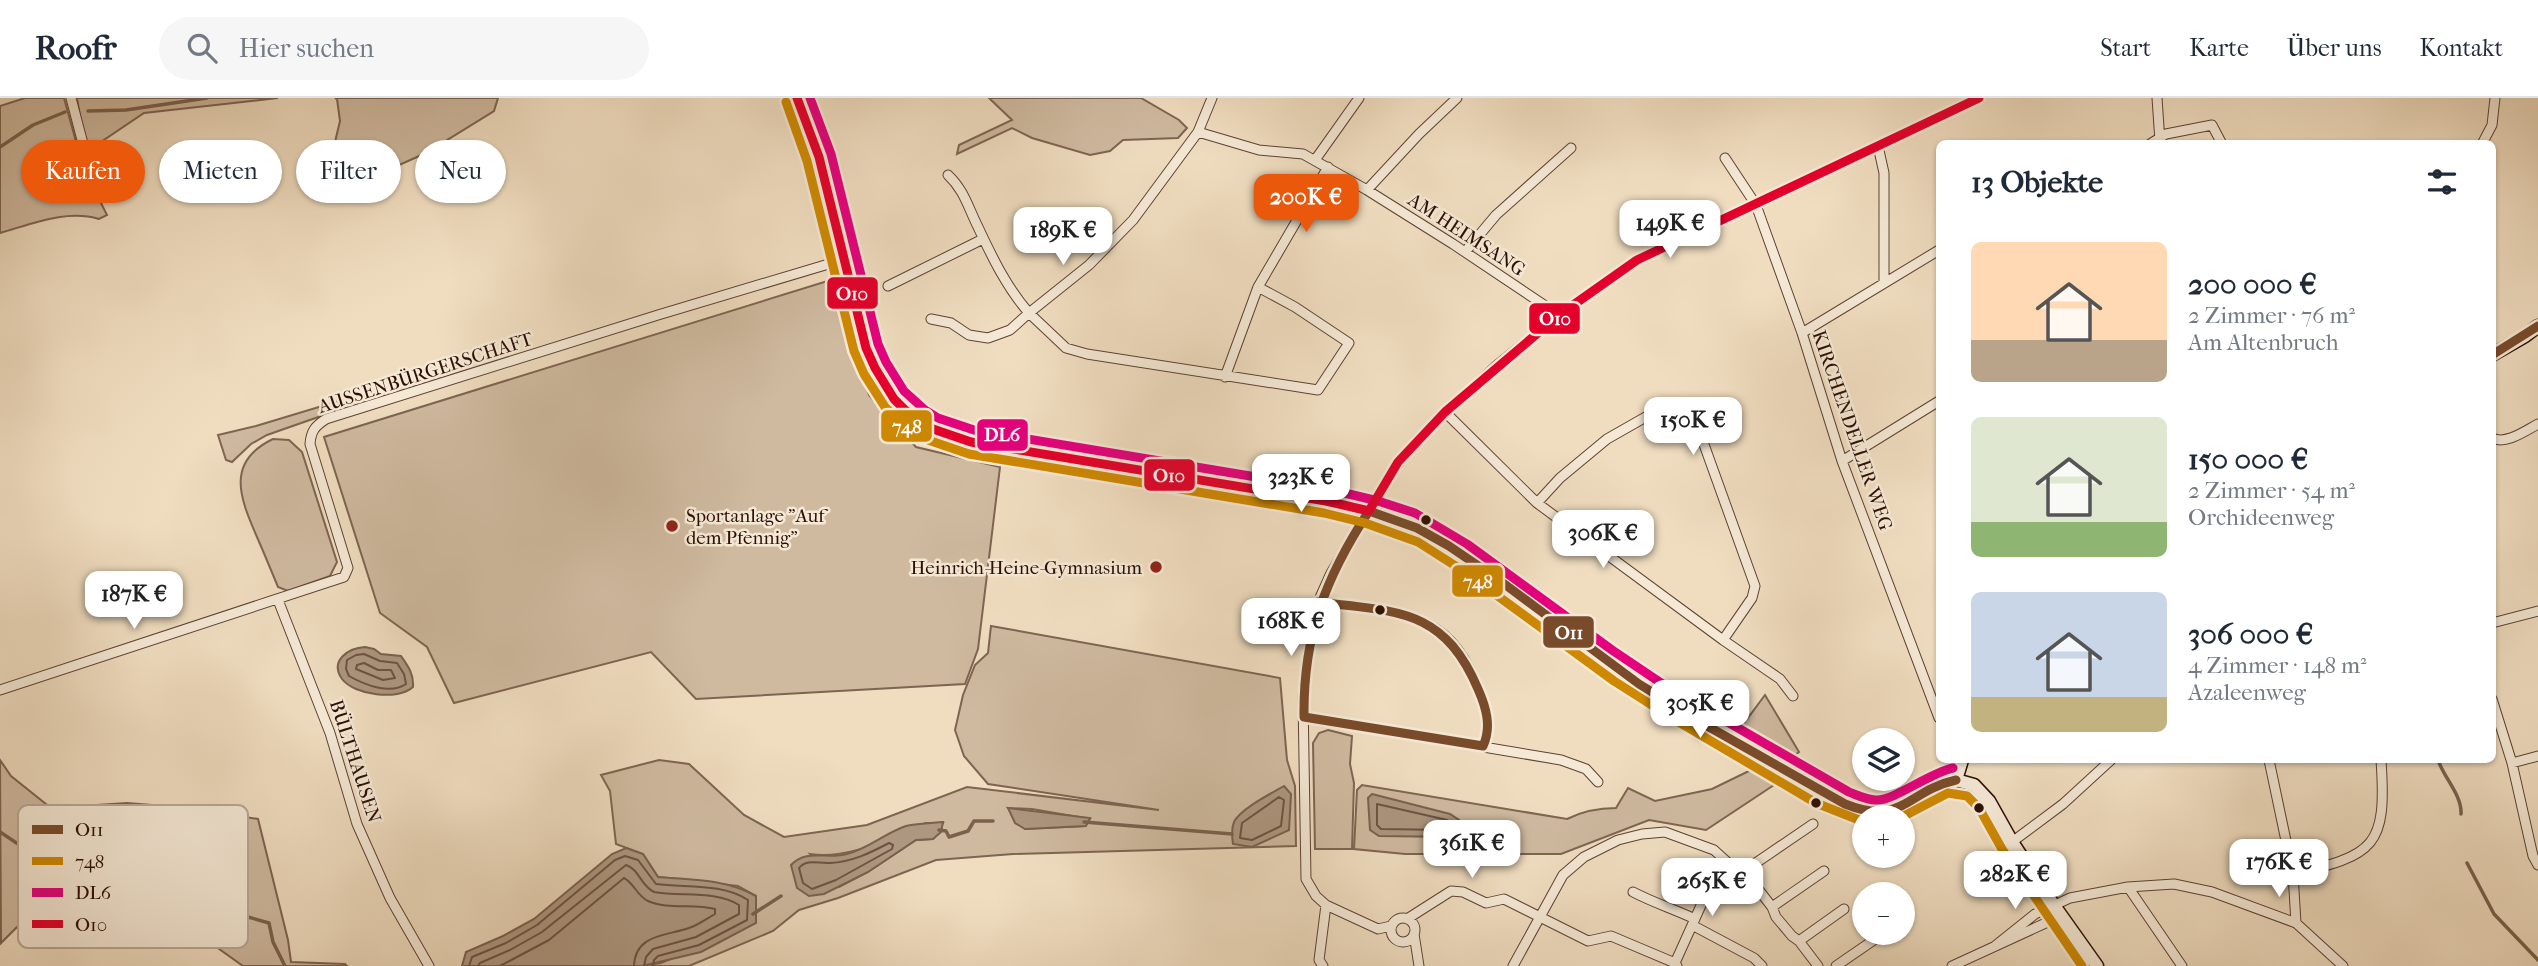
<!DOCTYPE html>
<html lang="de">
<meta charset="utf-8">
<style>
body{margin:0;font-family:"IM FELL French Canon",serif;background:#f6f6f7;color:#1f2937;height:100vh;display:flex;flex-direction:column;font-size:26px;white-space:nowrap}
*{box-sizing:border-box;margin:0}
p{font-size:23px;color:#747a83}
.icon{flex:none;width:38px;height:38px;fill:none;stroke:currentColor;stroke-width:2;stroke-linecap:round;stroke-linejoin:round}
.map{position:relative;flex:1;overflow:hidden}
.panel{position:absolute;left:1936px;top:42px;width:560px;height:623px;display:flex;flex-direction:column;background:#fff;border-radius:10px;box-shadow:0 2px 5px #0004}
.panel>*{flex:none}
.hud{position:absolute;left:21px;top:42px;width:665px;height:63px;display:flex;gap:14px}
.fabs{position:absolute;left:1852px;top:630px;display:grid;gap:14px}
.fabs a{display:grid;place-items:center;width:63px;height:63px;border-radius:50%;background:#fff;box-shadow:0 2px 5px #0004;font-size:35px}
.price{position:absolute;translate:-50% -60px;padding:0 16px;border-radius:14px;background:#fff;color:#222;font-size:23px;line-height:46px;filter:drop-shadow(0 2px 4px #0008)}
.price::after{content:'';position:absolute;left:50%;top:42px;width:21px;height:16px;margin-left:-10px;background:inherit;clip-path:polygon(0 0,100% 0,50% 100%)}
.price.selected{background:#ea580c;color:#fff}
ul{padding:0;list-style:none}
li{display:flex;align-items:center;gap:21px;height:175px;padding:0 35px}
li span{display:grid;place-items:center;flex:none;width:196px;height:140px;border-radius:10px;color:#555}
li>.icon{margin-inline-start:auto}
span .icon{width:84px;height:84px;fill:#fffc;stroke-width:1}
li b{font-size:30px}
h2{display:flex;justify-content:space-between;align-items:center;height:84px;padding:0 35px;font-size:30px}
.chip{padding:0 24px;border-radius:32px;background:#fff;box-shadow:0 2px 5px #0004;font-size:24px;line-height:63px}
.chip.selected{background:#ea580c;color:#fff}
header{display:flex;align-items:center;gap:42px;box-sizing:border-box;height:98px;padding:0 35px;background:#fff;border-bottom:2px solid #e0e1e3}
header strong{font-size:33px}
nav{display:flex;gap:38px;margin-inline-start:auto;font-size:24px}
.search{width:490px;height:63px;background:#f6f6f7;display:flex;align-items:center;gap:18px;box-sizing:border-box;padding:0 24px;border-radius:38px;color:#747a83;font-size:26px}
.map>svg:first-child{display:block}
</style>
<header>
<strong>Roofr</strong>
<div class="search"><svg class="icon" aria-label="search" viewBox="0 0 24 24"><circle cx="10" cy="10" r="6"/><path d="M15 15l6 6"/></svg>Hier suchen</div>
<nav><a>Start</a><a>Karte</a><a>Über uns</a><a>Kontakt</a></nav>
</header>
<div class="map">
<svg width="2538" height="868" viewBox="0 0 2538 868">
<rect width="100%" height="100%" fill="#f0ddc0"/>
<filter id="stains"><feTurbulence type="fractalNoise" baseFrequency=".00286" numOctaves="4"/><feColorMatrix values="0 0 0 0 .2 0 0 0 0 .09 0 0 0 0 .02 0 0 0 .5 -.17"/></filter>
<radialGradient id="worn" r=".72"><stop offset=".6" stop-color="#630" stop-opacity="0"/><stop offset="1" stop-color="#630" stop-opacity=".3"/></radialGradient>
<!-- green -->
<path fill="#cfbaa0" stroke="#7e6452" stroke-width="2" fill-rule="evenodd" d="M 25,0 L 64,0 L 83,69 L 107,117 L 99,121 C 67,111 32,126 0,135 L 0,8 Z
M 77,0 L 278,0 L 144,15 L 86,54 Z
M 335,0 L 498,0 L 494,13 L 426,55 L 350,89 L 335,44 L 340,23 L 337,1 Z
M 989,0 L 1141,0 L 1179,22 L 1187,30 L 1178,40 L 1123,42 L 1110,53 L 1090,57 L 1032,40 L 1012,30 L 957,56 L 959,47 L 1012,22 Z
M 834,181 L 869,297 L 916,349 L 1000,369 L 978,551 L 965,586 L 696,601 L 651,554 L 454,605 L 427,549 L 380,515 L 324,339 Z
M 342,302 L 344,310 L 267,337 L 251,346 L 232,364 L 226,362 L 218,337 L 256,328 Z
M 273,341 L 289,342 L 302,354 L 337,464 L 330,478 L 288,493 L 278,489 C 271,472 264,455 257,439 C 240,400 225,364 273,341 Z
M 991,528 L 1280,580 L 1287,662 L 1295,688 L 1296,748 L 1013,756 L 936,762 L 838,800 L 799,812 L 773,833 L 689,868 L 642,868 L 661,865 L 755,825 L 756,798 L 738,788 L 658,779 L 643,756 L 616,746 L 610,693 L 601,677 L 659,662 L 689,666 L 744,717 L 784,739 L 867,727 L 967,689 L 1159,712 L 988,686 L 964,658 L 955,632 L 963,597 L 975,567 L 988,555 ZM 1008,710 L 1032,711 L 1090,721 L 1085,728 L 1025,731 ZM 926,725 L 943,725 L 933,741 L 916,742 L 868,774 L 839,789 L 810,756 C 851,762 887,740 926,725 Z
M 1765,597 L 1799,654 L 1788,662 L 1739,632 Z
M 1328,632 L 1352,638 L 1350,666 L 1354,685 L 1352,751 L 1315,751 L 1313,645 L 1319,635 Z
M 0,662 L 11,678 L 51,710 L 127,705 L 190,710 L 258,721 L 288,842 L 291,864 L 345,866 L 347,868 L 243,868 L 191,831 L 133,811 L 70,794 L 51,777 L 18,828 L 1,845 Z
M 1753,671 L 1774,687 L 1706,732 L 1649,722 L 1561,756 L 1405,756 L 1354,751 L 1357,692 L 1362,687 L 1567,721 C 1583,713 1599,710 1616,710 L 1628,690 L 1655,703 L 1712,691 Z"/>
<!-- water -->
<path fill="#ad9780" stroke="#79614e" stroke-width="2" d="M 365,549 L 374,551 L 381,556 L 401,558 C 408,568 414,576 413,589 C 398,603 354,597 342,581 C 329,562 349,550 365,549 Z
M 1284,688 L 1291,696 L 1289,732 L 1252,749 L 1233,746 C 1232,739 1231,731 1234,724 C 1240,711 1272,695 1284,688 Z
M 1372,696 L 1450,716 L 1459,722 L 1456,739 L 1379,738 L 1370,732 L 1368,700 Z
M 1008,710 L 1090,720 L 1086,728 L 1025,731 L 1015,725 Z
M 943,724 L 941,734 L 933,741 L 916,742 L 868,774 L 824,796 L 809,798 L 797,790 L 791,767 C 807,750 826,762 847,756 C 868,751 885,735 906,728 C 918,725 931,725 943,724 Z
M 626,750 L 643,756 L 658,779 C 693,782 725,781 756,798 L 756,825 L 701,854 L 642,868 L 462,868 L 466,854 L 503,838 L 534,821 L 612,756 Z"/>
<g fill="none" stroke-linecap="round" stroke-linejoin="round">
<!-- shore -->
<path stroke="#6c5342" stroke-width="2" d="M 364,556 L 380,563 L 397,565 L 404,576 L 406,586 C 390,597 365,587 349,578 L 346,571 L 347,562 L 356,557 Z
M 364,565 L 378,572 L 391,572 L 395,580 L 383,582 L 356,571 L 357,567 Z
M 1279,699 L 1284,702 L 1281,728 L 1252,742 L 1240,740 L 1242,725 Z
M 1377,706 L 1447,722 L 1451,725 L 1451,729 L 1447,732 L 1381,731 L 1377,727 Z
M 889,745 L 893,747 L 892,751 L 836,782 L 812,791 L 803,785 L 799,770 C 807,760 819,766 830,765 C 852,764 870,755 889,745 Z
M 469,868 L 472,859 L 506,845 L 537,827 L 615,762 L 625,758 L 638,762 L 656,786 C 686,790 722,785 748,802 L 747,822 L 699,847 L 658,858 L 654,862 L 653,868
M 478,868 L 480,865 L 510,852 L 542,834 L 626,767 C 639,771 641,788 654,794 C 680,799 716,792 739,807 L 739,816 L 696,839 L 653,851 L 646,859 L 644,868
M 500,868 L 549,842 L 624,780 C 634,785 637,798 648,803 C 668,812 695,805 715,811 L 715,816 C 706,821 698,827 689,830 C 666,838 635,836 634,868"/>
<!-- stream -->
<path stroke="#79614e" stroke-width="3.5" d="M 88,13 L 126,12 L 207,0
M 0,49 L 33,27 L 65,14
M 2438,662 C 2444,680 2462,697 2461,716
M 1084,724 L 1232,736
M 939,732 L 946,733 L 949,739 L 968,733 L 974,723 L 993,723
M 0,734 L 24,750 L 31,760 L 52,760 L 63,747 L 70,746 L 84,759 L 110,768 L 117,780 C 124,782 133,786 140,786 C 157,787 169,771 188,789 L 241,817 L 269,825 L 273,844 L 285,868
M 2467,765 L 2494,816 L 2538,862
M 753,816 L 781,798"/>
<!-- street casing -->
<g stroke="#5d4233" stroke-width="11">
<path id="street" d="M 71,0 L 92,80
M 2157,0 L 2160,44
M 1198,34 L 1259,52 L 1303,56 L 1367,92 L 1453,146 L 1559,217
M 2150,46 L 2166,36 L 2212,27 L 2222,46
M 2482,46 L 2492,27 L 2495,0
M 1878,48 L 1884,75 L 1884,184
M 1725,60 L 1756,107 L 1802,235 L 1842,363 L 1939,620
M 1315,62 L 1359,0
M 948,77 C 964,92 968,109 978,129 C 992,159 1007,190 1029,215 L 1089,167 L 1133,122 L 1198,34 L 1212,0
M 1367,92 L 1419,36 L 1457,0
M 1465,154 L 1496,117 L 1571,50
M 888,188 L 983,141
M 1258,189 L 1328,69
M 931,221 L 951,225 L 969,237 L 988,240 L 1010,232 L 1029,215 L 1066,250 L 1087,256 L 1318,292 L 1349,245 L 1295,209 L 1258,189 L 1225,279
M 1802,235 L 1939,152
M 1445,314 L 1537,405 L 1723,542 L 1780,581 L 1793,598
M 2492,340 C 2506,347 2525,333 2538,326
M 1842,363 L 1939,303
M 1537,405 L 1560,380 L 1607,341 L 1658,312 L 1697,327 L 1755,488 L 1752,500 L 1723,542
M 278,502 L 330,635 L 357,726 L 390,800 L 429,868
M 1318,504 C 1398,516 1450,508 1480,596 C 1486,615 1493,630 1483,648
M 2492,525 L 2538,513
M 0,592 L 344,479 L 348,470 L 310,346 C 311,333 315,328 326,321 L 658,217 L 842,162
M 2492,601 L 2512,665 L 2533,758 L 2538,767
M 1304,619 L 1561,662 L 1586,671 L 1598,684
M 2269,662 L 2293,776 L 2296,825
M 2512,665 L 2538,658
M 2012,744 L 2063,706 L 2111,662
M 1744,773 L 1813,726
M 2293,776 C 2375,757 2387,749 2381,662
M 2128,789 L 2182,868
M 1633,794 C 1654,805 1674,811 1695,821
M 1772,809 L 1824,773
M1391 832a12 12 0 1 1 24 0a12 12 0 1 1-24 0Z
M 1407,821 L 1451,793 L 1463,794 L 1486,805 L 1504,801 L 1588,843 L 1611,838 L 1675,865
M 1692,827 L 1754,860 L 1762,868
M 1391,828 L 1378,831 L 1326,807 L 1316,798 L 1306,781 L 1303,600 L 1310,534 L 1318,504 L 1331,475 L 1391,375 L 1417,342 L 1496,268 L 1559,217 L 1637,162 L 1979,0
M 1414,836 L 1419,868
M 1799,843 L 1844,811
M 1995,848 L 2035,816 L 2070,800 L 2128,789 L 2174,786 L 2212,794 L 2296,825 L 2343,868
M 1323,868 L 1319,862 L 1326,807
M 1513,868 L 1563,777 L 1584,759 L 1618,742 L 1642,736 L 1665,734 L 1714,752 L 1736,772 L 1744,773 L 1772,809 L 1776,819 L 1792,838 L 1799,843 L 1818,868
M 1677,868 L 1675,865 L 1707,794 L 1736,772
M 1836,868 L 1884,835
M 1952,868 L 2061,818"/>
</g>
<!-- secondary casing -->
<g stroke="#2c0f04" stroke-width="15">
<path id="secondary" d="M 797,0 L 819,59 L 866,250 C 890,307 912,328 971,344 L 1326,403 L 1369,413 L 1423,433 L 1472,464 L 1621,573 L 1679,610 L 1822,694 L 1853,708 L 1874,715 L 1885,714 L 1945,683 L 1956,682 L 1974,687 L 1989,703 L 2012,744 L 2053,806 L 2097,868
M 2492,257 L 2525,238 L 2538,228
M 1956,682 L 1962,662"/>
</g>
<!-- street -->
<use href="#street" stroke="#f5e9d6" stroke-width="9"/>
<!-- secondary -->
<use href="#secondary" stroke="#f5e9d6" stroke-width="12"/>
<!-- bus-1 casing -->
<g stroke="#f5e9d6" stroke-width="14">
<path id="bus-1" d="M 2492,257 L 2538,228
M 1369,413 L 1417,430 L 1449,448 L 1499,482 L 1639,586 L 1702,625 L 1845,706 C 1903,729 1906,693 1956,682
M 1318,504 C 1396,514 1443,509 1478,591 C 1486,609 1492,629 1483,648
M 1304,619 C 1303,538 1325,480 1369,413
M 1304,619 L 1483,648"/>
</g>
<!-- bus-2 casing -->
<g stroke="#f5e9d6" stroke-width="14">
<path id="bus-2" d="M 786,4 L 807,63 L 854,253 L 864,276 L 885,309 L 911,332 L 928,342 L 969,356 L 1324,415 L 1365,425 L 1418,444 L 1465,474 L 1614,583 L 1672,620 L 1816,705 L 1864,724
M 1902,719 L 1948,695 L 1967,698 L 1979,710 L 2002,751 L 2082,868"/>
</g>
<!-- bus-3 casing -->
<g stroke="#f5e9d6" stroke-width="14">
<path id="bus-3" d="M 810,0 L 831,56 L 878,246 L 886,264 L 904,293 L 925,312 L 938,320 L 974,332 L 1328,391 L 1378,403 L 1415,415 L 1467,446 L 1612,552 L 1667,589 L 1849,694 C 1857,697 1866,702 1876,702 C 1894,703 1929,675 1953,670"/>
</g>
<!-- bus-4 casing -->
<g stroke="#f5e9d6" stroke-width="14">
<path id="bus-4" d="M 797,0 L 819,59 L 866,250 L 875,270 L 894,301 L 905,312 L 933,331 L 971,344 L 1326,403 L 1369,413
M 1369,413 L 1398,364 L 1445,314 L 1559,217 L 1637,162 L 1979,0"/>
</g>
<!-- bus-1 -->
<use href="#bus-1" stroke="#7a4b2a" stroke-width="9"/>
<!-- bus-2 -->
<use href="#bus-2" stroke="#ce8801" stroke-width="9"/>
<!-- bus-3 -->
<use href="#bus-3" stroke="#e5007d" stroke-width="9"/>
<!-- bus-4 -->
<use href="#bus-4" stroke="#e4002b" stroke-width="9"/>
</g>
<!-- markers -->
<g fill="#2c0f04" stroke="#f5e9d6" stroke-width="2.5">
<circle cx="1426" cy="422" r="6"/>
<circle cx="1380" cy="512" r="6"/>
<circle cx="1816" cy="705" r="6"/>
<circle cx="1979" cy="710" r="6"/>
</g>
<g fill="#8f2418" stroke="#f5e9d6" stroke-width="2.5">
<circle cx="672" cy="428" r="7"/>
<circle cx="1156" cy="469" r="7"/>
</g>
<g text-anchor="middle" stroke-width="5" stroke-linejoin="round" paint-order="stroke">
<!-- street labels -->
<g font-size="19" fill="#2c0f04" stroke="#f5e9d6">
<text transform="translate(1467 136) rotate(33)" y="7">AM HEIMSANG</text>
<text transform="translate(425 274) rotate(-18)" y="7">AUSSENBÜRGERSCHAFT</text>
<text transform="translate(1853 332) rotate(71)" y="7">KIRCHENDELLER WEG</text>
<text transform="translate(356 663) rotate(72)" y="7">BÜLTHAUSEN</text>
</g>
<!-- poi labels -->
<g font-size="19" fill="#2c0f04" stroke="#f5e9d6" text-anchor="start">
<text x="686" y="424">Sportanlage "Auf<tspan x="686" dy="22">dem Pfennig"</tspan></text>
<text x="1142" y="476" text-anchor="end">Heinrich-Heine-Gymnasium</text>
</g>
</g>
<!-- legend -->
<rect x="18" y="707" width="230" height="143" rx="10" fill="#f5e9d6" stroke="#b9a897" stroke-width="2"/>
<rect x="32" y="727" width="31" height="9" fill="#7a4b2a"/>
<rect x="32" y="759" width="31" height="8" fill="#ce8801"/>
<rect x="32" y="790" width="31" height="9" fill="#e5007d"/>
<rect x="32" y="822" width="31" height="8" fill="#e4002b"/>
<g font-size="19" fill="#2c0f04">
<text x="75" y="738">O11</text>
<text x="75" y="770">748</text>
<text x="75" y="801">DL6</text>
<text x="75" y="833">O10</text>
</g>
<g stroke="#f5e9d6" stroke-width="2.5">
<rect x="826" y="178" width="53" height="34" rx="7" fill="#e4002b"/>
<rect x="1528" y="204" width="53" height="33" rx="7" fill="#e4002b"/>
<rect x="880" y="311" width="53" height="34" rx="7" fill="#ce8801"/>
<rect x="976" y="320" width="53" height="34" rx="7" fill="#e5007d"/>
<rect x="1143" y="360" width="53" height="34" rx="7" fill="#e4002b"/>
<rect x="1451" y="466" width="53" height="34" rx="7" fill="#ce8801"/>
<rect x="1542" y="517" width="53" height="34" rx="7" fill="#7a4b2a"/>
</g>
<g font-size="19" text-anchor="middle" font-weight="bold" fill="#fff">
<text x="852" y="202">O10</text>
<text x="1555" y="227">O10</text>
<text x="907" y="335">748</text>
<text x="1002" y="343">DL6</text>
<text x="1169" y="384">O10</text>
<text x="1478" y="490">748</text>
<text x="1569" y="541">O11</text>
</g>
<rect width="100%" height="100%" filter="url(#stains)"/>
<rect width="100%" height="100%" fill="url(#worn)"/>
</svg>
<div class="fabs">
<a><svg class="icon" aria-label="layers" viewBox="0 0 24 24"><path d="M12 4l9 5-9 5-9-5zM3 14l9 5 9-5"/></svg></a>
<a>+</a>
<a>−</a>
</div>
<b class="price selected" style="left:1306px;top:136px">200K €</b>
<b class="price" style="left:1670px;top:162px">149K €</b>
<b class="price" style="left:1063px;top:169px">189K €</b>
<b class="price" style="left:1693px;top:359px">150K €</b>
<b class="price" style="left:1301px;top:416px">323K €</b>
<b class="price" style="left:1603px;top:472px">306K €</b>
<b class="price" style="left:134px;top:533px">187K €</b>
<b class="price" style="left:1291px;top:560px">168K €</b>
<b class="price" style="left:1700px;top:642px">305K €</b>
<b class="price" style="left:1472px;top:782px">361K €</b>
<b class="price" style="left:2279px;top:801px">176K €</b>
<b class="price" style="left:2015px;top:813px">282K €</b>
<b class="price" style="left:1712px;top:820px">265K €</b>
<div class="hud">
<a class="chip selected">Kaufen</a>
<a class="chip">Mieten</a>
<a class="chip">Filter</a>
<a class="chip">Neu</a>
</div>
<section class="panel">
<h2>13 Objekte<svg class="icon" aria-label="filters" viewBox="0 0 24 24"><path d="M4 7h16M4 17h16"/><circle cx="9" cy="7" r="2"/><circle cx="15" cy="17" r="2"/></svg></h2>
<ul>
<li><span style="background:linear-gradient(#ffd9b3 70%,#b9a48a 0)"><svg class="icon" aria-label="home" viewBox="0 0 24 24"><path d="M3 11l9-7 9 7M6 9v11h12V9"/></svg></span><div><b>200 000 €</b><p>2 Zimmer · 76 m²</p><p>Am Altenbruch</p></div></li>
<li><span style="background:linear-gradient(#dfe7d0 75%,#8fb573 0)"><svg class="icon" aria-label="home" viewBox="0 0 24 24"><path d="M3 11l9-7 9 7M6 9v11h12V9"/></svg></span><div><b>150 000 €</b><p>2 Zimmer · 54 m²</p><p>Orchideenweg</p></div></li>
<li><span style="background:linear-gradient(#c9d6e8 75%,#c2b280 0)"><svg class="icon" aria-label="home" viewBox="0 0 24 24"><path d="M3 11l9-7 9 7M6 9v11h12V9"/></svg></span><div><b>306 000 €</b><p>4 Zimmer · 148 m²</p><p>Azaleenweg</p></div></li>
</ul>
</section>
</div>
